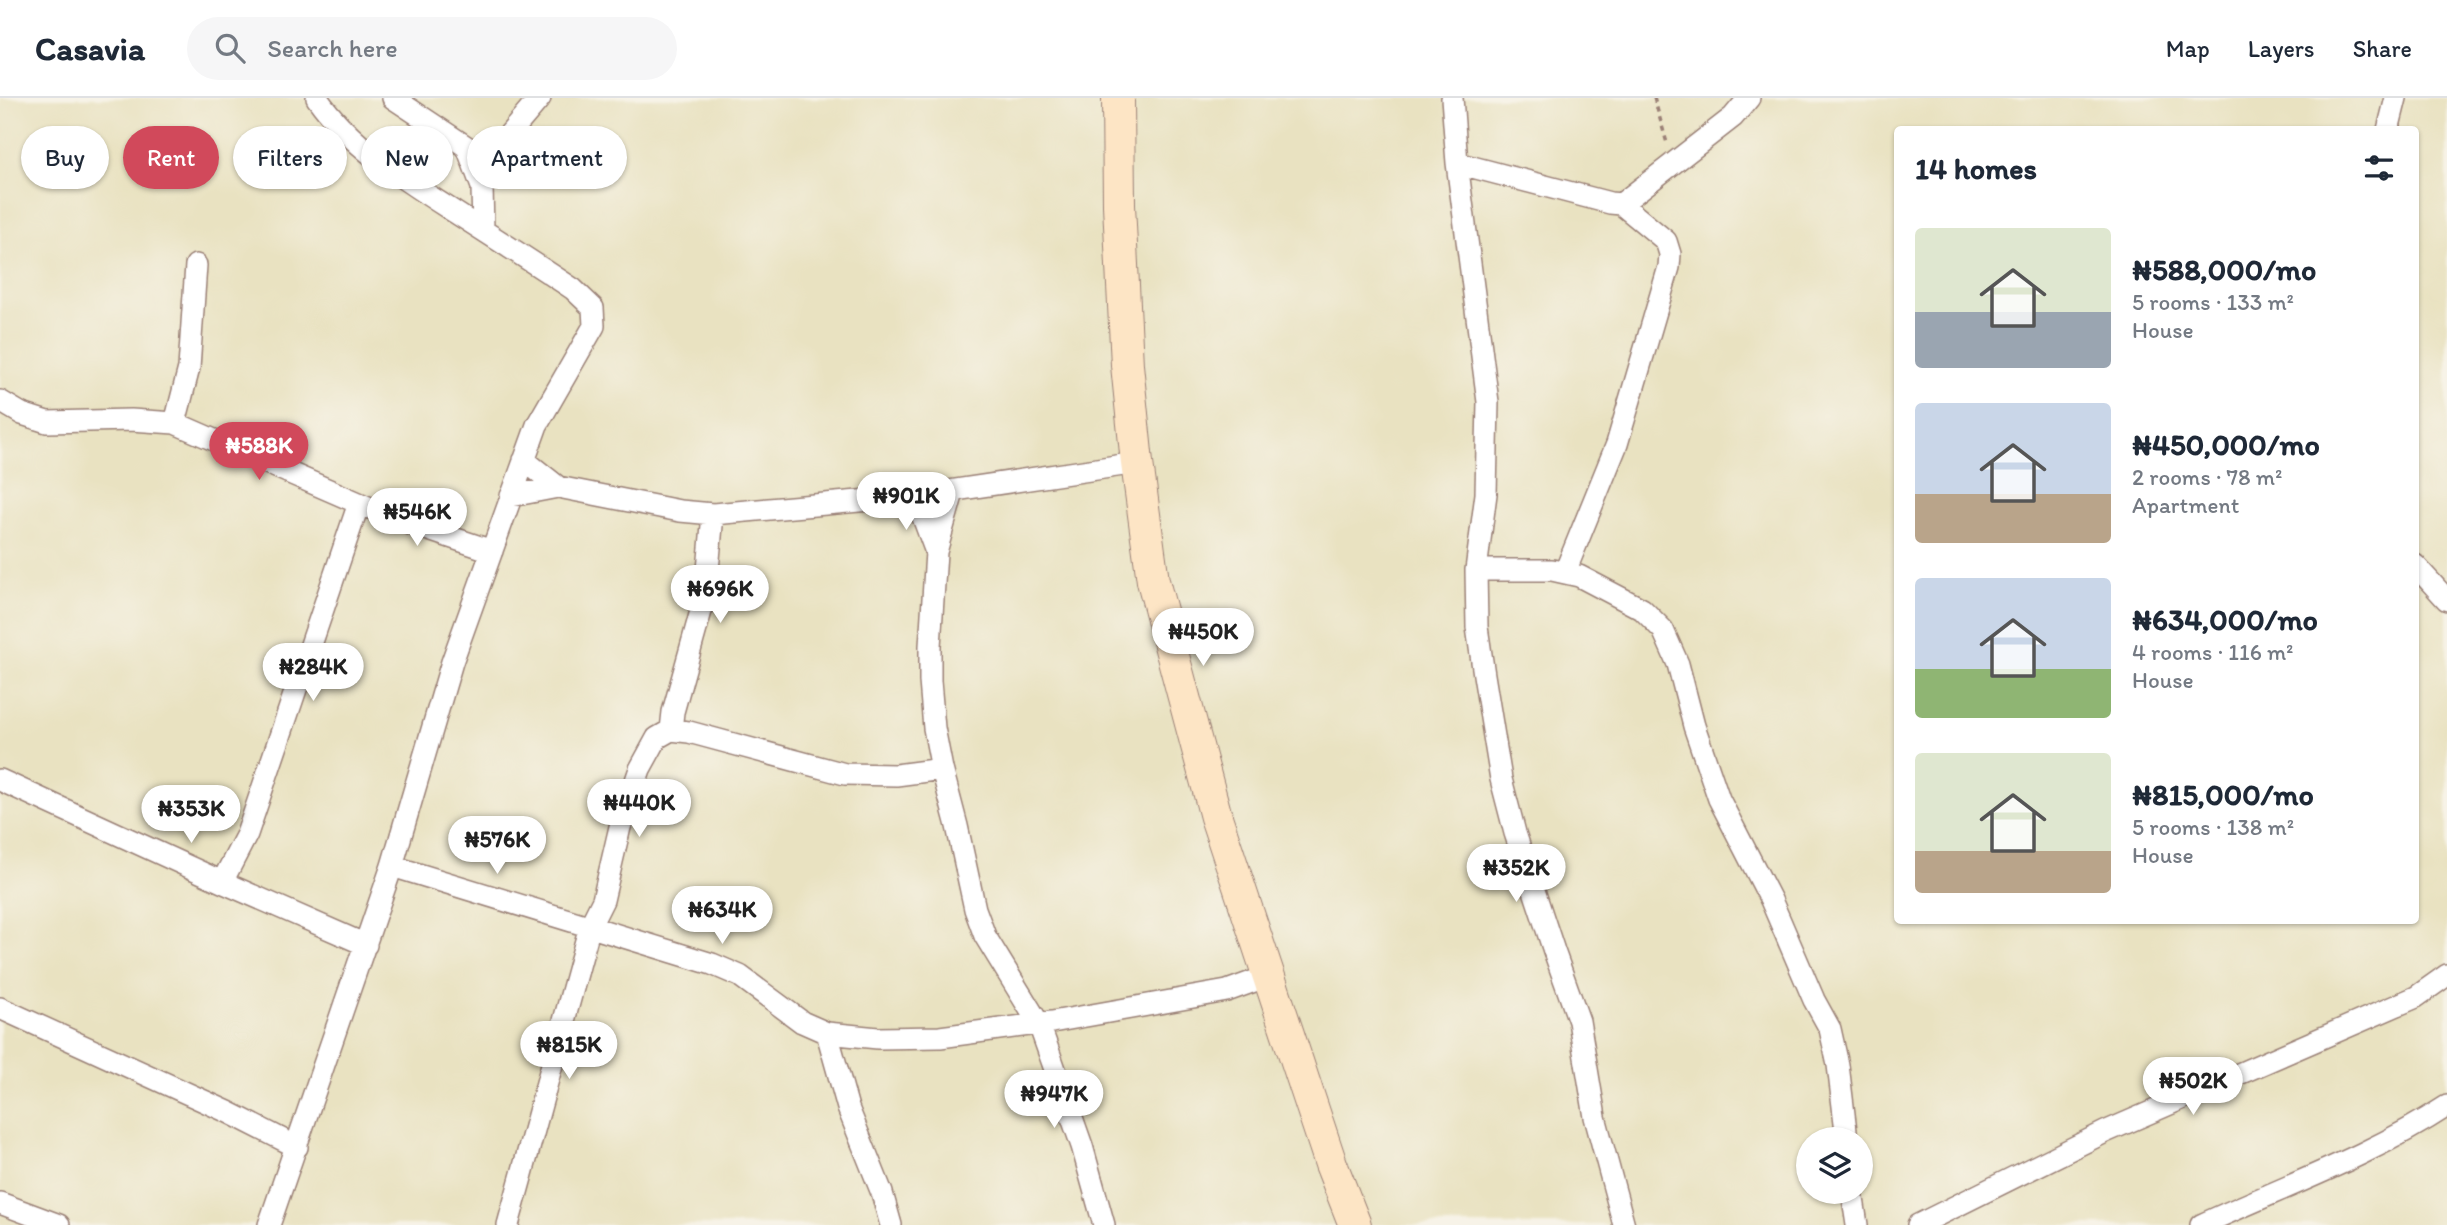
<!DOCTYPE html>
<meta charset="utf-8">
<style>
body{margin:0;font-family:Itim,sans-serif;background:#f6f6f7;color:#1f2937;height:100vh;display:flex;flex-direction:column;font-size:26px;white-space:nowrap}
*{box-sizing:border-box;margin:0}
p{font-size:23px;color:#747a83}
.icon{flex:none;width:38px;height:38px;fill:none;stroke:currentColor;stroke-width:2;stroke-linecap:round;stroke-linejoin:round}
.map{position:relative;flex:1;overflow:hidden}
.details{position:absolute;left:1894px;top:28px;width:525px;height:798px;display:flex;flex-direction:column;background:#fff;border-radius:7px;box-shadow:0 2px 5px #0004}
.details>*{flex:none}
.guide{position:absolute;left:21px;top:28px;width:665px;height:63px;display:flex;gap:14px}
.fabs{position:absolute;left:1796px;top:1029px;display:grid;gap:14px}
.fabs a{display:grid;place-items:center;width:77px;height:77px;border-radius:50%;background:#fff;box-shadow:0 2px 5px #0004;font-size:35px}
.price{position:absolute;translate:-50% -60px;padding:0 16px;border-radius:24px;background:#fff;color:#222;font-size:23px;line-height:46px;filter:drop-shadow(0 2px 4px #0008)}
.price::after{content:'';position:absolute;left:50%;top:42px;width:21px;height:16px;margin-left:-10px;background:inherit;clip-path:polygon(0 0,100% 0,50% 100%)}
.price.on{background:#d1495b;color:#fff}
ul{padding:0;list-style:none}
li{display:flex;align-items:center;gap:21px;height:175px;padding:0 21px}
li span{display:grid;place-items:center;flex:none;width:196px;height:140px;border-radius:7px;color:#555}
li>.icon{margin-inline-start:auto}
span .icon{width:84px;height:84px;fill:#fffc;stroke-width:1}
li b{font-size:30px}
h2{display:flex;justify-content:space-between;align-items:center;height:84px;padding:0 21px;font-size:30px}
.pill{padding:0 24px;border-radius:32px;background:#fff;box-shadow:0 2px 5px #0004;font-size:24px;line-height:63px}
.pill.on{background:#d1495b;color:#fff}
header{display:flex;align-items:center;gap:42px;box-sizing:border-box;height:98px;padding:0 35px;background:#fff;border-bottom:2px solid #e0e1e3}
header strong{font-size:33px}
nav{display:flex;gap:38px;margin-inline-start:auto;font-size:24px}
.search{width:490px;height:63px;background:#f6f6f7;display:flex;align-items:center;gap:18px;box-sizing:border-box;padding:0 24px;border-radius:38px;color:#747a83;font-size:26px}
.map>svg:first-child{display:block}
</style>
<header>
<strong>Casavia</strong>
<div class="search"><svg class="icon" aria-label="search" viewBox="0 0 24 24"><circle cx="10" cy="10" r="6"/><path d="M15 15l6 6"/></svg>Search here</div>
<nav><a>Map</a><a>Layers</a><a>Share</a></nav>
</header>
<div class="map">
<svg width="2447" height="1127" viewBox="0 0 2447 1127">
<rect width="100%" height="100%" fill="#f7f3e8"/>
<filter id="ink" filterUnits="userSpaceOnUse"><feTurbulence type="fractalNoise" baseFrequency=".0143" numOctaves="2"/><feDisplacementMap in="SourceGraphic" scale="14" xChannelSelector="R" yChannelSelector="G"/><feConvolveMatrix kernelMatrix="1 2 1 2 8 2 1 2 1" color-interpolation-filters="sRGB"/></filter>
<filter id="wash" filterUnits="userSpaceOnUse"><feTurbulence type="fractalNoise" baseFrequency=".00686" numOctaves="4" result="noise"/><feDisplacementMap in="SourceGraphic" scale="28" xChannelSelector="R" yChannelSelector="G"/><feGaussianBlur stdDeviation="1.57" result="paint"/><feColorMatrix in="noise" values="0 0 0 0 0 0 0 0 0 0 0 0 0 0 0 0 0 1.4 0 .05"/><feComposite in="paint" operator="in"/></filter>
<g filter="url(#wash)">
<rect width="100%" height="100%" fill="#e9e2c1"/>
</g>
<g filter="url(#ink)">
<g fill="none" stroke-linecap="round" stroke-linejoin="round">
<!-- street casing -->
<g stroke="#9a8076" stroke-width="24">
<path id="street" d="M 393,0 L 467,49 L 482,89 L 483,132
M 1452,0 L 1457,65 L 1488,304 L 1486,396 L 1476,472 L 1477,529 L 1484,577 L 1501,681 L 1515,735 L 1554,853 L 1579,923 L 1595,1019 L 1624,1127
M 2388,32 L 2396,0
M 1457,65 L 1610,105 L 1621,106 L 1666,143 L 1670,156 L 1669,169 L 1617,346 L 1565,474
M 482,89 L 506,40 L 540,0
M 1621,106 L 1733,19 L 1749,0
M 0,303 L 22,316 L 47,324 L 131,322 L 175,325 L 393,420 L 492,453
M 175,325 L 189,270 L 196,167
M 524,362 L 558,389
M 953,394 L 936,454 L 930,548 L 930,583 L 934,630 L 942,671 L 957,728 L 975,811 L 985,838 L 1039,926 L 1082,1048 L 1104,1127
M 511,398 L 558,389 L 680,413 L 713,416 L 915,398 L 1137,365
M 915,398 L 936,454
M 2415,467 L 2447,502
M 1476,472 L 1552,472 L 1579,478 L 1642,511 L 1663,532 L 1678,566 L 1694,628 L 1719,701 L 1771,802 L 1814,902 L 1830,931 L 1838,967 L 1847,1041
M 671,632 L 673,614 L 706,495 L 713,416
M 0,682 L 222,784 L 366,847
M 392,768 L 712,866 L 740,878 L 802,924 L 827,935 L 878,940 L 940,939 L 1052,924 L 1227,893 L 1268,878
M 222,784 L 247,736 L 359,405
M 0,910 L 228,1014 L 297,1049
M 827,935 L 848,1010 L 882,1095 L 891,1127
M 1852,1094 L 1857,1127
M 0,1105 L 59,1127
M 269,1127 L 392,768 L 452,564 L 537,327 L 594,228 L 593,210 L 573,191 C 534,165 495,140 456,115 C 406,83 352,50 317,0
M 508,1127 L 590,828 L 603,802 L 620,729 L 640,671 L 657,640 L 671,632 L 689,634 L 845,676 L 896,677 L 942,671
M 1918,1127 L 2105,1034 L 2416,899 L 2447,877
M 2201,1127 C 2283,1089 2371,1058 2447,1008"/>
</g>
<!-- secondary casing -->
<g stroke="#9a8076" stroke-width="34">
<path id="secondary" d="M 1118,0 L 1119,107 L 1127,267 L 1137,365 L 1153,483 L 1216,719 L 1331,1066 L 1355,1127"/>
</g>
<!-- path -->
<path stroke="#9a8076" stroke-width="3.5" stroke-dasharray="5 5" stroke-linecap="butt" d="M 1654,0 L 1667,45"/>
<!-- street -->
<use href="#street" stroke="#fff" stroke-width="21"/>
<!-- secondary -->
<use href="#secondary" stroke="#fde5c5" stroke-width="32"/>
</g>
</g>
</svg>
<div class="fabs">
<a><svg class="icon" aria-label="layers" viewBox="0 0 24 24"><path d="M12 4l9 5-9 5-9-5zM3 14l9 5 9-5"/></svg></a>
</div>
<b class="price on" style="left:259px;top:384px">₦588K</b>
<b class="price" style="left:906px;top:434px">₦901K</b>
<b class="price" style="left:417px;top:450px">₦546K</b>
<b class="price" style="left:720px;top:527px">₦696K</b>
<b class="price" style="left:1203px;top:570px">₦450K</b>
<b class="price" style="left:313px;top:605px">₦284K</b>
<b class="price" style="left:639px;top:741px">₦440K</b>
<b class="price" style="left:191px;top:747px">₦353K</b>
<b class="price" style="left:497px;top:778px">₦576K</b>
<b class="price" style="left:1516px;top:806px">₦352K</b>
<b class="price" style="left:722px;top:848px">₦634K</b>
<b class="price" style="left:569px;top:983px">₦815K</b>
<b class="price" style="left:2193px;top:1019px">₦502K</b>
<b class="price" style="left:1054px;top:1032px">₦947K</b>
<div class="guide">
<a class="pill">Buy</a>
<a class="pill on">Rent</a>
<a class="pill">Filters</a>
<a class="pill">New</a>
<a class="pill">Apartment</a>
</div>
<section class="details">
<h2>14 homes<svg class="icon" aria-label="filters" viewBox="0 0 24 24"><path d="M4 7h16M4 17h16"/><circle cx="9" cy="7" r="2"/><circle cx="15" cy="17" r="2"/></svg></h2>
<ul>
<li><span style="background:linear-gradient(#dfe7d0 60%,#9aa5b1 0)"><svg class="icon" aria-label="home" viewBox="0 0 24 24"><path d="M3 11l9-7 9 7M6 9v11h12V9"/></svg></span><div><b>₦588,000/mo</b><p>5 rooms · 133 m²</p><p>House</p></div></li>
<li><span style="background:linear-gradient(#c9d6e8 65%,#b9a48a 0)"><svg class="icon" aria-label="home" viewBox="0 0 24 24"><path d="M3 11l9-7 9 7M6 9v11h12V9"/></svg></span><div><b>₦450,000/mo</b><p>2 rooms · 78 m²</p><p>Apartment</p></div></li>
<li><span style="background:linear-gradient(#c9d6e8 65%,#8fb573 0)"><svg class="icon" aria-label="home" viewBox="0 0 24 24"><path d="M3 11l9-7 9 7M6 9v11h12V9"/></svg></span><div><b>₦634,000/mo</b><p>4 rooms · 116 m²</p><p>House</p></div></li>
<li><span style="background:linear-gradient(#dfe7d0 70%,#b9a48a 0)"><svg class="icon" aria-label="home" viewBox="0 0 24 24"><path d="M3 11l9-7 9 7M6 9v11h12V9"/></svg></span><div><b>₦815,000/mo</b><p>5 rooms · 138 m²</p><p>House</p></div></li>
</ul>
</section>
</div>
